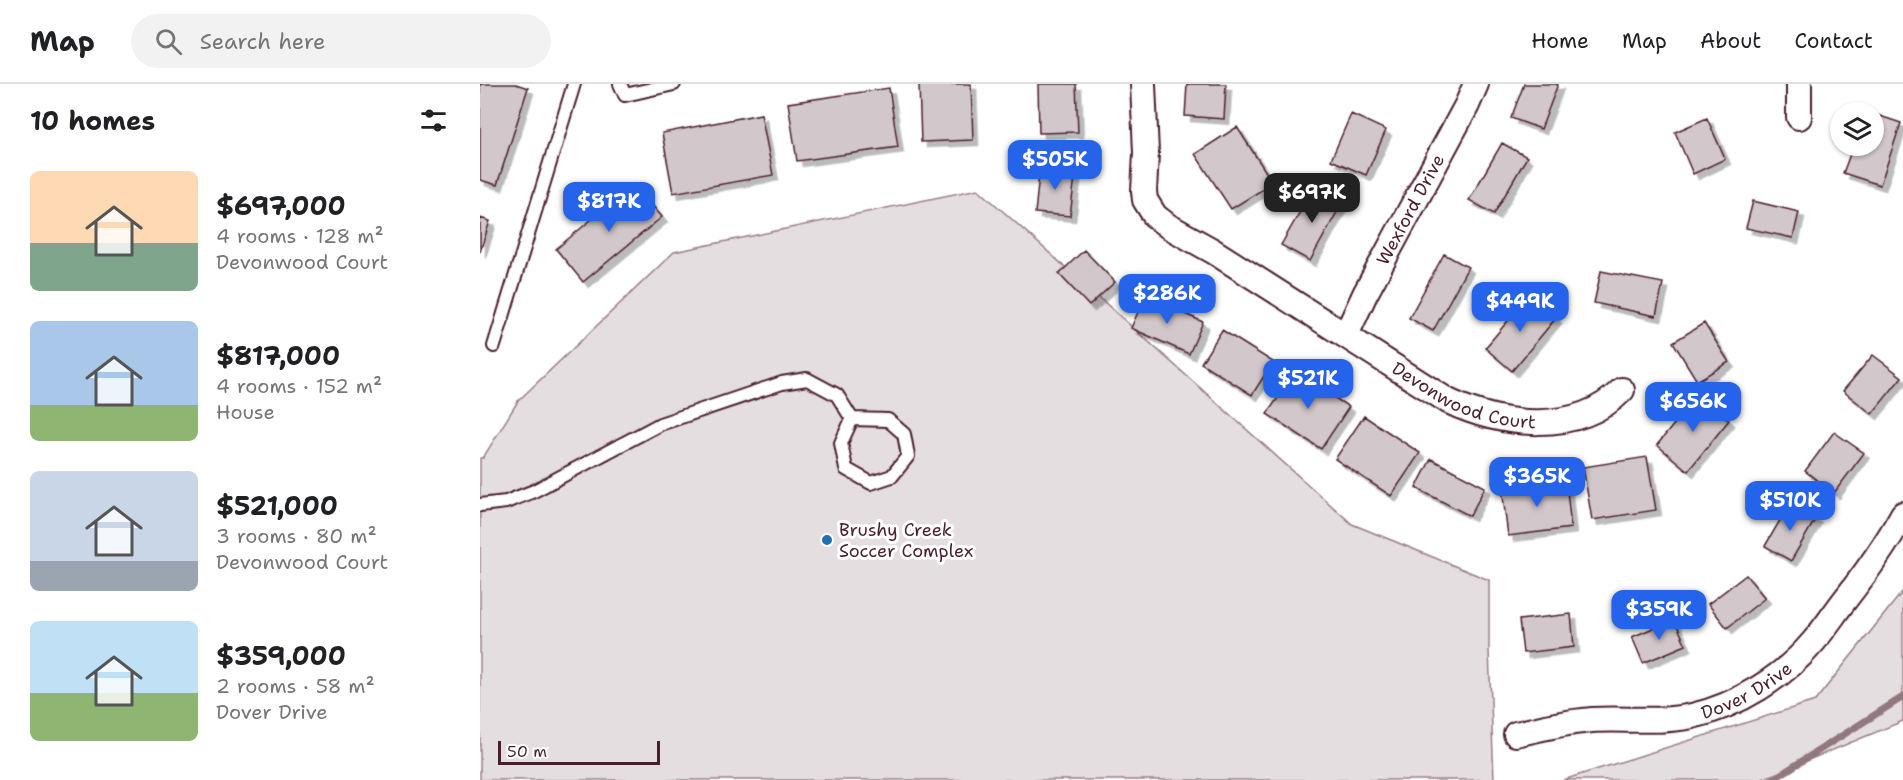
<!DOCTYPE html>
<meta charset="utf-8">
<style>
body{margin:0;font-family:"Shantell Sans",sans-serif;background:#f2f2f2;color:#202124;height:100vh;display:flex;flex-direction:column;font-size:22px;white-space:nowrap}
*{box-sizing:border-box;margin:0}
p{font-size:20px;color:#757577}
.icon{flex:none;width:33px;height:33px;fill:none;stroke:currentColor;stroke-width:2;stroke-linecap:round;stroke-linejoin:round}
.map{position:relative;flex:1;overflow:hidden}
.side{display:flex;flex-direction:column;background:#fff;width:480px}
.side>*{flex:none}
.controls{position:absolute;left:1350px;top:18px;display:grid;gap:12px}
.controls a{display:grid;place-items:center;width:54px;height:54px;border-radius:50%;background:#fff;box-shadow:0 2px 4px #0004;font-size:30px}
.scale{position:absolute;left:18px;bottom:15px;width:162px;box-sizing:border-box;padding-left:6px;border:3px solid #4a1f2b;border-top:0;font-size:16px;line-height:21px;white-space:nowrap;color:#4a1f2b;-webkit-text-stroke:4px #fff;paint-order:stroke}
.price{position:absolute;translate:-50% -51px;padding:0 14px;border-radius:12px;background:#2563eb;color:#fff;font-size:20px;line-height:39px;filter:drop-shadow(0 2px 3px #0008)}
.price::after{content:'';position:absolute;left:50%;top:36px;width:18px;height:14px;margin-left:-9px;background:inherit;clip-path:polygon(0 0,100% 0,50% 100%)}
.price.active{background:#222;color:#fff}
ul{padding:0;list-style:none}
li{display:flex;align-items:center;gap:18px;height:150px;padding:0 30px}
li span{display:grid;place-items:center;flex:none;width:168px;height:120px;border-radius:9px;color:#555}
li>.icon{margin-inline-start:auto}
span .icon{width:72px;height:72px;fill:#fffc;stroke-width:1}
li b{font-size:26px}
h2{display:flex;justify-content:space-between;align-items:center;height:72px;padding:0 30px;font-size:26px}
header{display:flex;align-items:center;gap:36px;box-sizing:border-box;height:84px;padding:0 30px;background:#fff;border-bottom:2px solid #e0e0e0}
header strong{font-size:28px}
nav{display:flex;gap:33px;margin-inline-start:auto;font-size:21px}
.search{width:420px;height:54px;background:#f2f2f2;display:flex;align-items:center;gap:15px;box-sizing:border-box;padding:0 21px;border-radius:33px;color:#757577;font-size:22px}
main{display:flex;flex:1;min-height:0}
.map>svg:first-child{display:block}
</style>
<header>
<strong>Map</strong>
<div class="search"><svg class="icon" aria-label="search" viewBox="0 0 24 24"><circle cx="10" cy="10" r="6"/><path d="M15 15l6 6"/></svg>Search here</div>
<nav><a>Home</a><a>Map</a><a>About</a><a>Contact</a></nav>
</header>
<main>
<section class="side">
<h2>10 homes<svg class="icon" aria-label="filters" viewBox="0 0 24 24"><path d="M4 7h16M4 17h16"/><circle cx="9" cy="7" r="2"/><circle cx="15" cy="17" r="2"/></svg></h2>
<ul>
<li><span style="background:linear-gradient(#ffd9b3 60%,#7fa58c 0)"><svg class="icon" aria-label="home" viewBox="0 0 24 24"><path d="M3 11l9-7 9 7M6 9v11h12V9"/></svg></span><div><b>$697,000</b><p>4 rooms · 128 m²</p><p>Devonwood Court</p></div></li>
<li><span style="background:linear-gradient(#a9c7e8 70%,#8fb573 0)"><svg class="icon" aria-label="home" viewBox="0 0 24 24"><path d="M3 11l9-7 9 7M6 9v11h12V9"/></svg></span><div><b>$817,000</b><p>4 rooms · 152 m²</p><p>House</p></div></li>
<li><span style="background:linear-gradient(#c9d6e8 75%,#9aa5b1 0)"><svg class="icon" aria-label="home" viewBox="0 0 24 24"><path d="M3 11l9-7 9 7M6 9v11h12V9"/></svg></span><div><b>$521,000</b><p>3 rooms · 80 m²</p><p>Devonwood Court</p></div></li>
<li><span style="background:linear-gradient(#bfe0f5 60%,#8fb573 0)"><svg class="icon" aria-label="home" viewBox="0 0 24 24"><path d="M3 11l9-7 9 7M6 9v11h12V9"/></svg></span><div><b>$359,000</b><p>2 rooms · 58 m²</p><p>Dover Drive</p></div></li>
</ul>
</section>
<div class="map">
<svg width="1423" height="696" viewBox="0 0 1423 696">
<defs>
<filter id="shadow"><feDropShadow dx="5.5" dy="5.5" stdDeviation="0" flood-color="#0004"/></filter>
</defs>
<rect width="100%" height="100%" fill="#fff"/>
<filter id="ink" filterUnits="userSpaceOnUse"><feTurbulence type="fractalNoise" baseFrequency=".0167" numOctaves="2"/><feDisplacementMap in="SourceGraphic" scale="12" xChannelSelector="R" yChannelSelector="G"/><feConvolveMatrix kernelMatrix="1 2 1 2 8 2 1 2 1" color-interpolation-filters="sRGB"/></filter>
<g filter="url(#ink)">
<!-- green -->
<path fill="#e5dee0" stroke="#987e86" stroke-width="1.5" d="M 498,105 L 872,440 L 1009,496 L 1009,566 L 1014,696 L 0,696 L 0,374 L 3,374 L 38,317 L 194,168 Z
M 1423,507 L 1423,637 L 1280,696 L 1083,696 L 1335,617 Z"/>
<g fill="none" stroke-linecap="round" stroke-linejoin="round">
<!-- stream -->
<path stroke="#91787e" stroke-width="7" d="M 1292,696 L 1423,613"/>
</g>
<!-- building -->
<path fill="#d2c7cb" stroke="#4a1f2b" stroke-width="1.5" filter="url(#shadow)" d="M 0,0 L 36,0 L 48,4 L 17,101 L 0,96 Z
M 439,0 L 491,0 L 493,56 L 441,58 Z
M 558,0 L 596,0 L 598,48 L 559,49 Z
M 707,0 L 746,0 L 744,35 L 705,32 Z
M 1044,0 L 1078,0 L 1061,45 L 1031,34 Z
M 409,4 L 418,63 L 317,77 L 308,19 Z
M 281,30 L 293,91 L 193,109 L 182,49 Z
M 871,30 L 906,46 L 886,91 L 851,76 Z
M 1394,30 L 1421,39 L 1400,101 L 1363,89 L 1373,62 L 1394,62 Z
M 1227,34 L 1245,75 L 1213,90 L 1195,48 Z
M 757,43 L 793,99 L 751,125 L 715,70 Z
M 1022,59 L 1047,73 L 1014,130 L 989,116 Z
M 560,81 L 596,85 L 590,132 L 555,129 Z
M 154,100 L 182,133 L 103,198 L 76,165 Z
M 834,103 L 862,119 L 830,177 L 801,161 Z
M 1273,117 L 1319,128 L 1313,154 L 1266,144 Z
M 0,134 L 10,137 L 0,168 Z
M 604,166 L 635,198 L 609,222 L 579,190 Z
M 964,170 L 988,183 L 953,247 L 929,234 Z
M 1121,187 L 1183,199 L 1176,232 L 1114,219 Z
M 665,212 L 723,238 L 709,270 L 651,244 Z
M 1049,212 L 1076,234 L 1032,287 L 1005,264 Z
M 1224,239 L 1249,278 L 1217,297 L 1193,258 Z
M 742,246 L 793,278 L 772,311 L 721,279 Z
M 1393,271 L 1422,293 L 1392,330 L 1363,307 Z
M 815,288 L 869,323 L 841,365 L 787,330 Z
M 1218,311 L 1249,336 L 1208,387 L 1177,361 Z
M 884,332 L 940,369 L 911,412 L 855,375 Z
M 1354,348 L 1384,369 L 1354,409 L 1325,387 Z
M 1167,373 L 1176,426 L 1112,436 L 1103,383 Z
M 951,375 L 1005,403 L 990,432 L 936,404 Z
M 1086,397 L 1091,444 L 1028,452 L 1022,405 Z
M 1310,419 L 1336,434 L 1311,477 L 1285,462 Z
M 1266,491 L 1285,514 L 1247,544 L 1228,520 Z
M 1091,530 L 1094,563 L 1043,569 L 1039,536 Z
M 1194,535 L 1206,561 L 1163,579 L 1152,553 Z"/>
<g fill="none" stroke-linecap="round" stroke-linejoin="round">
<!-- service casing -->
<g stroke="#4a1f2b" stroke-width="16">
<path id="service" d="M 140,0 L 145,11 L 194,0
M 14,262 L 94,0
M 372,335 L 408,336 L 424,350 L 428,372 L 412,392 L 391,399 L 366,385 L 361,359 Z
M 0,421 L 26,418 L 54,407 L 180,340 L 302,299 L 327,295 L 357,311 L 372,335"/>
</g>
<!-- minor casing -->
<g stroke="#4a1f2b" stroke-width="28">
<g id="minor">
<path id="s1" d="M 663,0 L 666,69 L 664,107 L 665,116 L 675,132 L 688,142 L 733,167 L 968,317 C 1021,342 1097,352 1142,306"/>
<path d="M 1319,0 L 1319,33"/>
<path id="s2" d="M 866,251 L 885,210 L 987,21 L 996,0"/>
<path id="s3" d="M 1036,650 C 1061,644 1086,638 1112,636 C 1145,634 1178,639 1212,632 C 1257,622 1304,593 1334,557 C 1345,544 1354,530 1364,517 C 1386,489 1406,461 1423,430"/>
</g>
</g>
<!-- service -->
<use href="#service" stroke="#fff" stroke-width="12"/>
<!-- minor -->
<use href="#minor" stroke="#fff" stroke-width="24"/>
</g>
</g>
<!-- markers -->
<circle fill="#1f6fb2" stroke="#fff" stroke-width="2" cx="347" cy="456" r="6"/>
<g text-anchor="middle" stroke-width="6" stroke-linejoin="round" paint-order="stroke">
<!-- street labels -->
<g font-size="18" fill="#4a1f2b" stroke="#fff">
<text dy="6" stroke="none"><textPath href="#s2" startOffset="141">Wexford Drive</textPath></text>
<text dy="6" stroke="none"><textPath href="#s1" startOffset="495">Devonwood Court</textPath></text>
<text dy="6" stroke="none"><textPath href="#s3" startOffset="238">Dover Drive</textPath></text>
</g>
<!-- poi labels -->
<g font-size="18" fill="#4a1f2b" stroke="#fff" text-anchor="start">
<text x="359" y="452">Brushy Creek<tspan x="359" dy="21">Soccer Complex</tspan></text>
</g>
</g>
</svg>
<div class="controls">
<a><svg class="icon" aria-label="layers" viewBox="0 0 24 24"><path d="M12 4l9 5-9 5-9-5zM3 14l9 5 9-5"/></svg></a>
</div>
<div class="scale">50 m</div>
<b class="price" style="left:575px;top:107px">$505K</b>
<b class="price active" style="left:832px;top:140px">$697K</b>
<b class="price" style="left:129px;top:149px">$817K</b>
<b class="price" style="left:687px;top:241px">$286K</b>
<b class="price" style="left:1040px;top:249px">$449K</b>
<b class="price" style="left:828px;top:326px">$521K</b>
<b class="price" style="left:1213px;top:349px">$656K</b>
<b class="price" style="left:1057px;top:424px">$365K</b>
<b class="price" style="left:1310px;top:448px">$510K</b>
<b class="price" style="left:1179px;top:557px">$359K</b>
</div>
</main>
